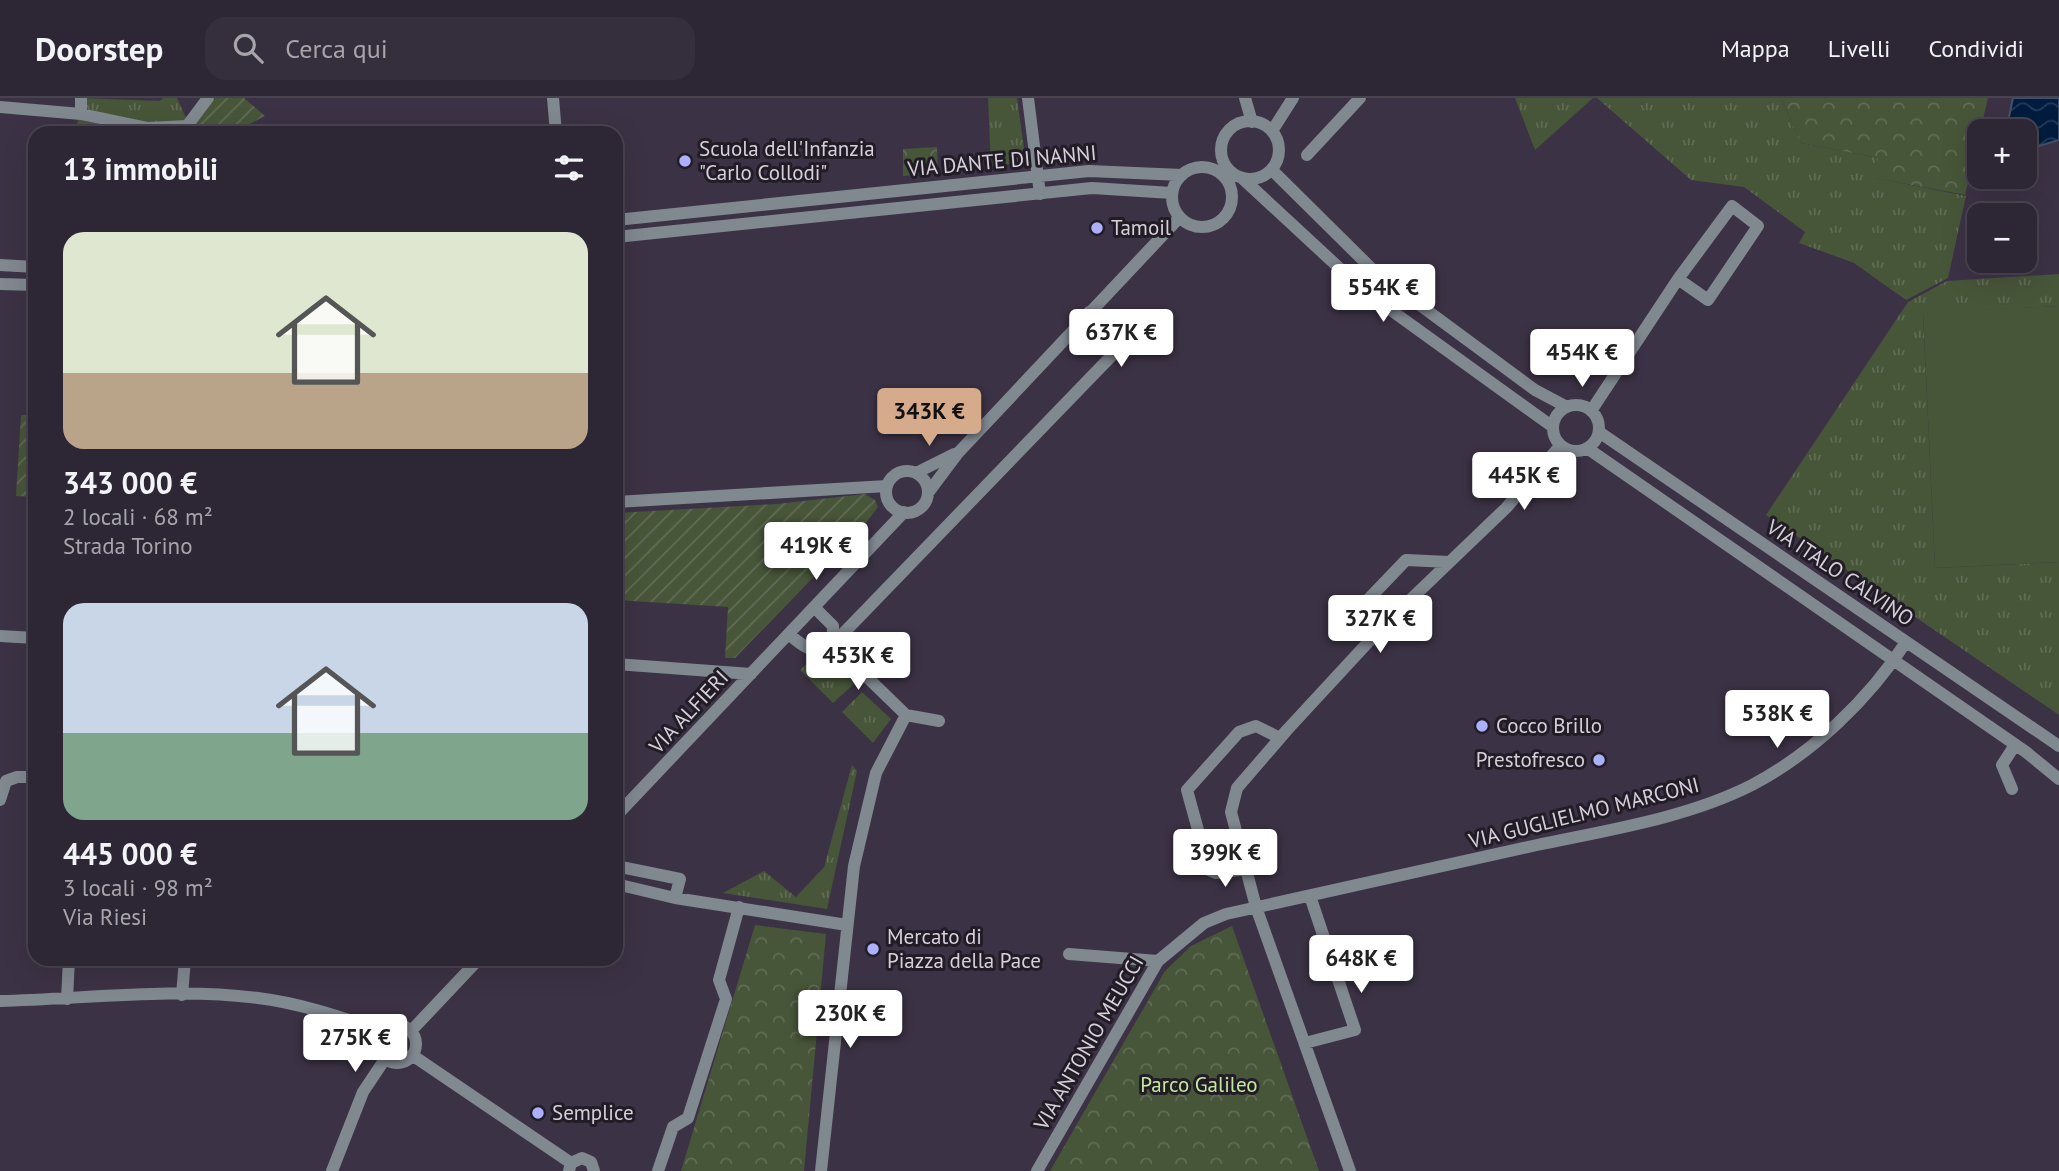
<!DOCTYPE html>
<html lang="it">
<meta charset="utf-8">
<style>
body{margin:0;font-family:"PT Sans",sans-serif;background:#352e3c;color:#f1f3f6;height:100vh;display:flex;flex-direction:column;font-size:26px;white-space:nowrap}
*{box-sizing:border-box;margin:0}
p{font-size:23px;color:#a7a5ac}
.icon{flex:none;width:38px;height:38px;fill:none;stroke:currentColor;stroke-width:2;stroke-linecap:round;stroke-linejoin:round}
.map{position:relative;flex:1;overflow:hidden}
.sheet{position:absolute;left:28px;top:28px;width:595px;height:840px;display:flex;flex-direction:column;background:#2d2634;border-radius:21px;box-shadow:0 7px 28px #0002,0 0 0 2px #48434f}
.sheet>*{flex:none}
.fabs{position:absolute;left:1967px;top:21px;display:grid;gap:14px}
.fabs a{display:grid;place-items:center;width:70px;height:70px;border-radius:14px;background:#2d2634;box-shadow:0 7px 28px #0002,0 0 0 2px #48434f;font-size:35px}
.price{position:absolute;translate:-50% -60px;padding:0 16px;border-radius:7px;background:#fff;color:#222;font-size:23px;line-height:46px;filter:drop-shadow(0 2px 4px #0008)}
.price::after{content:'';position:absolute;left:50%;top:42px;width:21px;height:16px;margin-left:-10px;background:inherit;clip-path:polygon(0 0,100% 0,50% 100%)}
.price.active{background:#d6ab8b;color:#111}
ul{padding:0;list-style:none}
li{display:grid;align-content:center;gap:14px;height:371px;padding:0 35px}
li span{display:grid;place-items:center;height:217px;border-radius:21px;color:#555}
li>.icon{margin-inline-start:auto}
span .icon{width:126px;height:126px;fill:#fffc;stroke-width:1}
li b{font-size:30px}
h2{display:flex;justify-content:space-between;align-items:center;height:84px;padding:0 35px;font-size:30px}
header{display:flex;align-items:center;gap:42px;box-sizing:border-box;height:98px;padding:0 35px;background:#2d2634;border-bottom:2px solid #48434f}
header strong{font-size:33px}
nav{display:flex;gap:38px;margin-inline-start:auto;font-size:24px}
.search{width:490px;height:63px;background:#352e3c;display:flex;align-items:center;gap:18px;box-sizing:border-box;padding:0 24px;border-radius:21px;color:#a7a5ac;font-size:26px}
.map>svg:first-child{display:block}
</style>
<header>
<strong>Doorstep</strong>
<div class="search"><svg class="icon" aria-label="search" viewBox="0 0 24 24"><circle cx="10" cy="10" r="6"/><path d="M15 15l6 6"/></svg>Cerca qui</div>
<nav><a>Mappa</a><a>Livelli</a><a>Condividi</a></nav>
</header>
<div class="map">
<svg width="2059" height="1073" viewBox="0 0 2059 1073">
<defs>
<pattern id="grass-tufts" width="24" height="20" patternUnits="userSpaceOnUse" patternTransform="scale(1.75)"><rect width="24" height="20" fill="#475539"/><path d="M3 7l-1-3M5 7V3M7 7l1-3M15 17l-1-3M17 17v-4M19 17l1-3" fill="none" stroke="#616c55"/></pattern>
<pattern id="park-crowns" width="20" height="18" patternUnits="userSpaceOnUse" patternTransform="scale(1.75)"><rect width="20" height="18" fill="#475539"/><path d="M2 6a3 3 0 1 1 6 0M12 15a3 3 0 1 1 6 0" fill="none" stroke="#616c55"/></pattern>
<pattern id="garden-furrows" width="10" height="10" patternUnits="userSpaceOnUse" patternTransform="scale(1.75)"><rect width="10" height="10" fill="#475539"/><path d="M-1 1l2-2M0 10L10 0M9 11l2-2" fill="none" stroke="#616c55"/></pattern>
<pattern id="water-waves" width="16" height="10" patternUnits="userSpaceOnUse" patternTransform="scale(1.75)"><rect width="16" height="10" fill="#011c3e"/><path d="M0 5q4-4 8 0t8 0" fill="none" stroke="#253c59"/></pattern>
</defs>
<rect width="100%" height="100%" fill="#3c3245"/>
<!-- grass -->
<path fill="url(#grass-tufts)" d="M 81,0 L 160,3 L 163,0 L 177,0 L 193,35 L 107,35 L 77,29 Z
M 988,0 L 1017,0 L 1026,64 L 991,68 Z
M 1515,0 L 1593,0 L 1535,52 Z
M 1597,0 L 1781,0 L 1801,45 L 1878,60 L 1876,80 L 1966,98 L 1948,180 L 1906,202 L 1854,165 L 1799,145 L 1805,134 L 1744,89 L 1691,82 Z
M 2059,176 L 2059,208 L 1923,215 L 1935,470 L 2059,464 L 2059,617 L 1766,417 L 1908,204 L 1947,183 Z
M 827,558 L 855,585 L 833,605 L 800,572 L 811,561 Z
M 862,594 L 891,621 L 873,645 L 842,614 Z
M 852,667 L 857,673 L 827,811 L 723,795 L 764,773 L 796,799 L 824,769 Z"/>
<!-- park -->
<path fill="url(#park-crowns)" d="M 1781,0 L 1988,0 L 1965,97 L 1875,80 L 1878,60 L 1801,45 Z
M 937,49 L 938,75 L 903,78 L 903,51 Z
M 755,827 L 826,836 L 804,1073 L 681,1073 Z
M 1232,828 L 1319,1073 L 1050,1073 L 1165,873 L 1191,848 Z"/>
<!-- garden -->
<path fill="url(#garden-furrows)" d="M 215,0 L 244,0 L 265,18 L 233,35 L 194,35 L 193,29 Z
M 21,317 L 35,317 L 35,399 L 16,398 Z
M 865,396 L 875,402 L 878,409 L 865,426 L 735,560 L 725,560 L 728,509 L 616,502 L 616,415 L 777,406 Z"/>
<!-- pitch -->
<path fill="#475539" d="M 2059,208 L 2059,464 L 1935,470 L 1923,214 Z"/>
<!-- water -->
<path fill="url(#water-waves)" stroke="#41526d" stroke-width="2" d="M 2013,0 L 2059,0 L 2059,42 L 2025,52 L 2025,33 L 2006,33 Z"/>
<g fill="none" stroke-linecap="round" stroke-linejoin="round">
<!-- minor -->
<path stroke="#808890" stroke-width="12" d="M 553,0 L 556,35
M 1028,0 L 1040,96
M 1245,0 L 1252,24
M 0,9 L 81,16 L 148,30 L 187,28 L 208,0
M 81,16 L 81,0
M1221 52a29 29 0 1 1 58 0a29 29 0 1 1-58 0Z
M 1272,33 L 1293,0
M 1307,57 L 1360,0
M1172 99a30 30 0 1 1 60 0a30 30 0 1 1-60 0Z
M 1272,72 L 1375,174 L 1535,292 L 1567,309
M 1242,80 L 1363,192 L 1553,329
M 616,122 L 1089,73 L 1182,77
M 616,139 L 1092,90 L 1172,95
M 0,167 L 35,169
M 0,186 L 35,187
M1553 330a23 23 0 1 1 46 0a23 23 0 1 1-46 0Z
M 1591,313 L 1678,181 L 1732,108 L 1758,128 L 1708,202 L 1678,181
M 1599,334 L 2059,648
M 1587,350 L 2026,654 L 2059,681
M886 394a21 21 0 1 1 42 0a21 21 0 1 1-42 0Z
M 916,375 L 954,356
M 928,395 L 958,355 L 1180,119
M 616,404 L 887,388
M 789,536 C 803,549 815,558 833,546 L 833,528 L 814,509
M 0,538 L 35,540
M 1373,540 L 1360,510 L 1406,462 L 1449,464
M 616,566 L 751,576
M 939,623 L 906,617 L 833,546 L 1123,246 L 1089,214
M 2012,691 L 2002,667 L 2015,647
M 0,702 L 6,683 L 17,679 L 35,679
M 616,718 L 904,414
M 616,768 L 680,781 L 675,800
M 1247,771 L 1216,775 L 1209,772 L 1187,692 L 1239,634 L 1256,628 L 1280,640
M 616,786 L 675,800 L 847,827
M 1069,856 L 1158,863
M 182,897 L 185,861
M 67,901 L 69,861
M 0,903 C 85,901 174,889 258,900 C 300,905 343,920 383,933
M378 946a19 19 0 1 1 38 0a19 19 0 1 1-38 0Z
M 411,933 L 479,861
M 1305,945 L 1355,932 L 1310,798
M 412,957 L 571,1065
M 332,1073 L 363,994 L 385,961
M 569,1073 L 571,1065 L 582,1060 L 591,1064 L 594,1073
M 658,1073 L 673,1029 L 688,1020 L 726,901 L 719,882 L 739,809
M 821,1073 L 854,768 L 876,675 L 906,617
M 1037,1073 L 1158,863 L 1204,825 L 1226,816 C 1330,793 1434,770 1537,747 C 1608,732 1687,720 1752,687 C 1813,655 1869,601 1906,544
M 1350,1073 L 1256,809 L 1231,714 L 1237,690 L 1287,632 L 1385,526 L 1506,410 L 1560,348"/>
</g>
<!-- markers -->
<g fill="#acaffb" stroke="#211c25" stroke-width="2.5">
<circle cx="685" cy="63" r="7"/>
<circle cx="1097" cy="130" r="7"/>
<circle cx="1482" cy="628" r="7"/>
<circle cx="1599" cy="662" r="7"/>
<circle cx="873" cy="851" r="7"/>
<circle cx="538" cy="1015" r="7"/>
</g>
<g text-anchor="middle" stroke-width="6" stroke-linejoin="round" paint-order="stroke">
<!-- poi labels -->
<g font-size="21" fill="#d6d0dc" stroke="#211c25" text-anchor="start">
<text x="699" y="58">Scuola dell'Infanzia<tspan x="699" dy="24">"Carlo Collodi"</tspan></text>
<text x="1111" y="137">Tamoil</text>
<text x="1496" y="635">Cocco Brillo</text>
<text x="1585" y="669" text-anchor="end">Prestofresco</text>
<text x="887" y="846">Mercato di<tspan x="887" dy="24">Piazza della Pace</tspan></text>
<text x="552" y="1022">Semplice</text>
</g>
<!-- street labels -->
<g font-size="21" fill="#d6d0dc" stroke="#211c25">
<text transform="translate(1002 63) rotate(-5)" y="7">VIA DANTE DI NANNI</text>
<text transform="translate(1840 475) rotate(34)" y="7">VIA ITALO CALVINO</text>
<text transform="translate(689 614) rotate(-47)" y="7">VIA ALFIERI</text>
<text transform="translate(1584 715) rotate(-14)" y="7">VIA GUGLIELMO MARCONI</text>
<text transform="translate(1089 945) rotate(-60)" y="7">VIA ANTONIO MEUCCI</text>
</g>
<!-- park labels -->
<g font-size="21" fill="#c4e89f" stroke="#211c25">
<text x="1199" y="994">Parco Galileo</text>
</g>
</g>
</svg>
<div class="fabs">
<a>+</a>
<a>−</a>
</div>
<b class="price" style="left:1383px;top:226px">554K €</b>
<b class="price" style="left:1121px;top:271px">637K €</b>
<b class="price" style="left:1582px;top:291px">454K €</b>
<b class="price active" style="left:929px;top:350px">343K €</b>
<b class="price" style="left:1524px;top:414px">445K €</b>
<b class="price" style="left:816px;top:484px">419K €</b>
<b class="price" style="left:1380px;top:557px">327K €</b>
<b class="price" style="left:858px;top:594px">453K €</b>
<b class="price" style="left:1777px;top:652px">538K €</b>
<b class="price" style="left:1225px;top:791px">399K €</b>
<b class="price" style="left:1361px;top:897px">648K €</b>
<b class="price" style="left:850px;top:952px">230K €</b>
<b class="price" style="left:355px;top:976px">275K €</b>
<section class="sheet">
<h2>13 immobili<svg class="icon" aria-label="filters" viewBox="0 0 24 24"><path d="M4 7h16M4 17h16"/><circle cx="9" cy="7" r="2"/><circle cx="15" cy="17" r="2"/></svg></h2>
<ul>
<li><span style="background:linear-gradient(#dfe7d0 65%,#b9a48a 0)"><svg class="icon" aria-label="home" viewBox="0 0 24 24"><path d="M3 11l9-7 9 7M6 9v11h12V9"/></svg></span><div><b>343 000 €</b><p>2 locali · 68 m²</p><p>Strada Torino</p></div></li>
<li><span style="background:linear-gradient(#c9d6e8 60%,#7fa58c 0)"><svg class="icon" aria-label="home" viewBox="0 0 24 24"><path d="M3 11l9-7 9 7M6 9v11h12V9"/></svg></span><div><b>445 000 €</b><p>3 locali · 98 m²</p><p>Via Riesi</p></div></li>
</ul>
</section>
</div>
